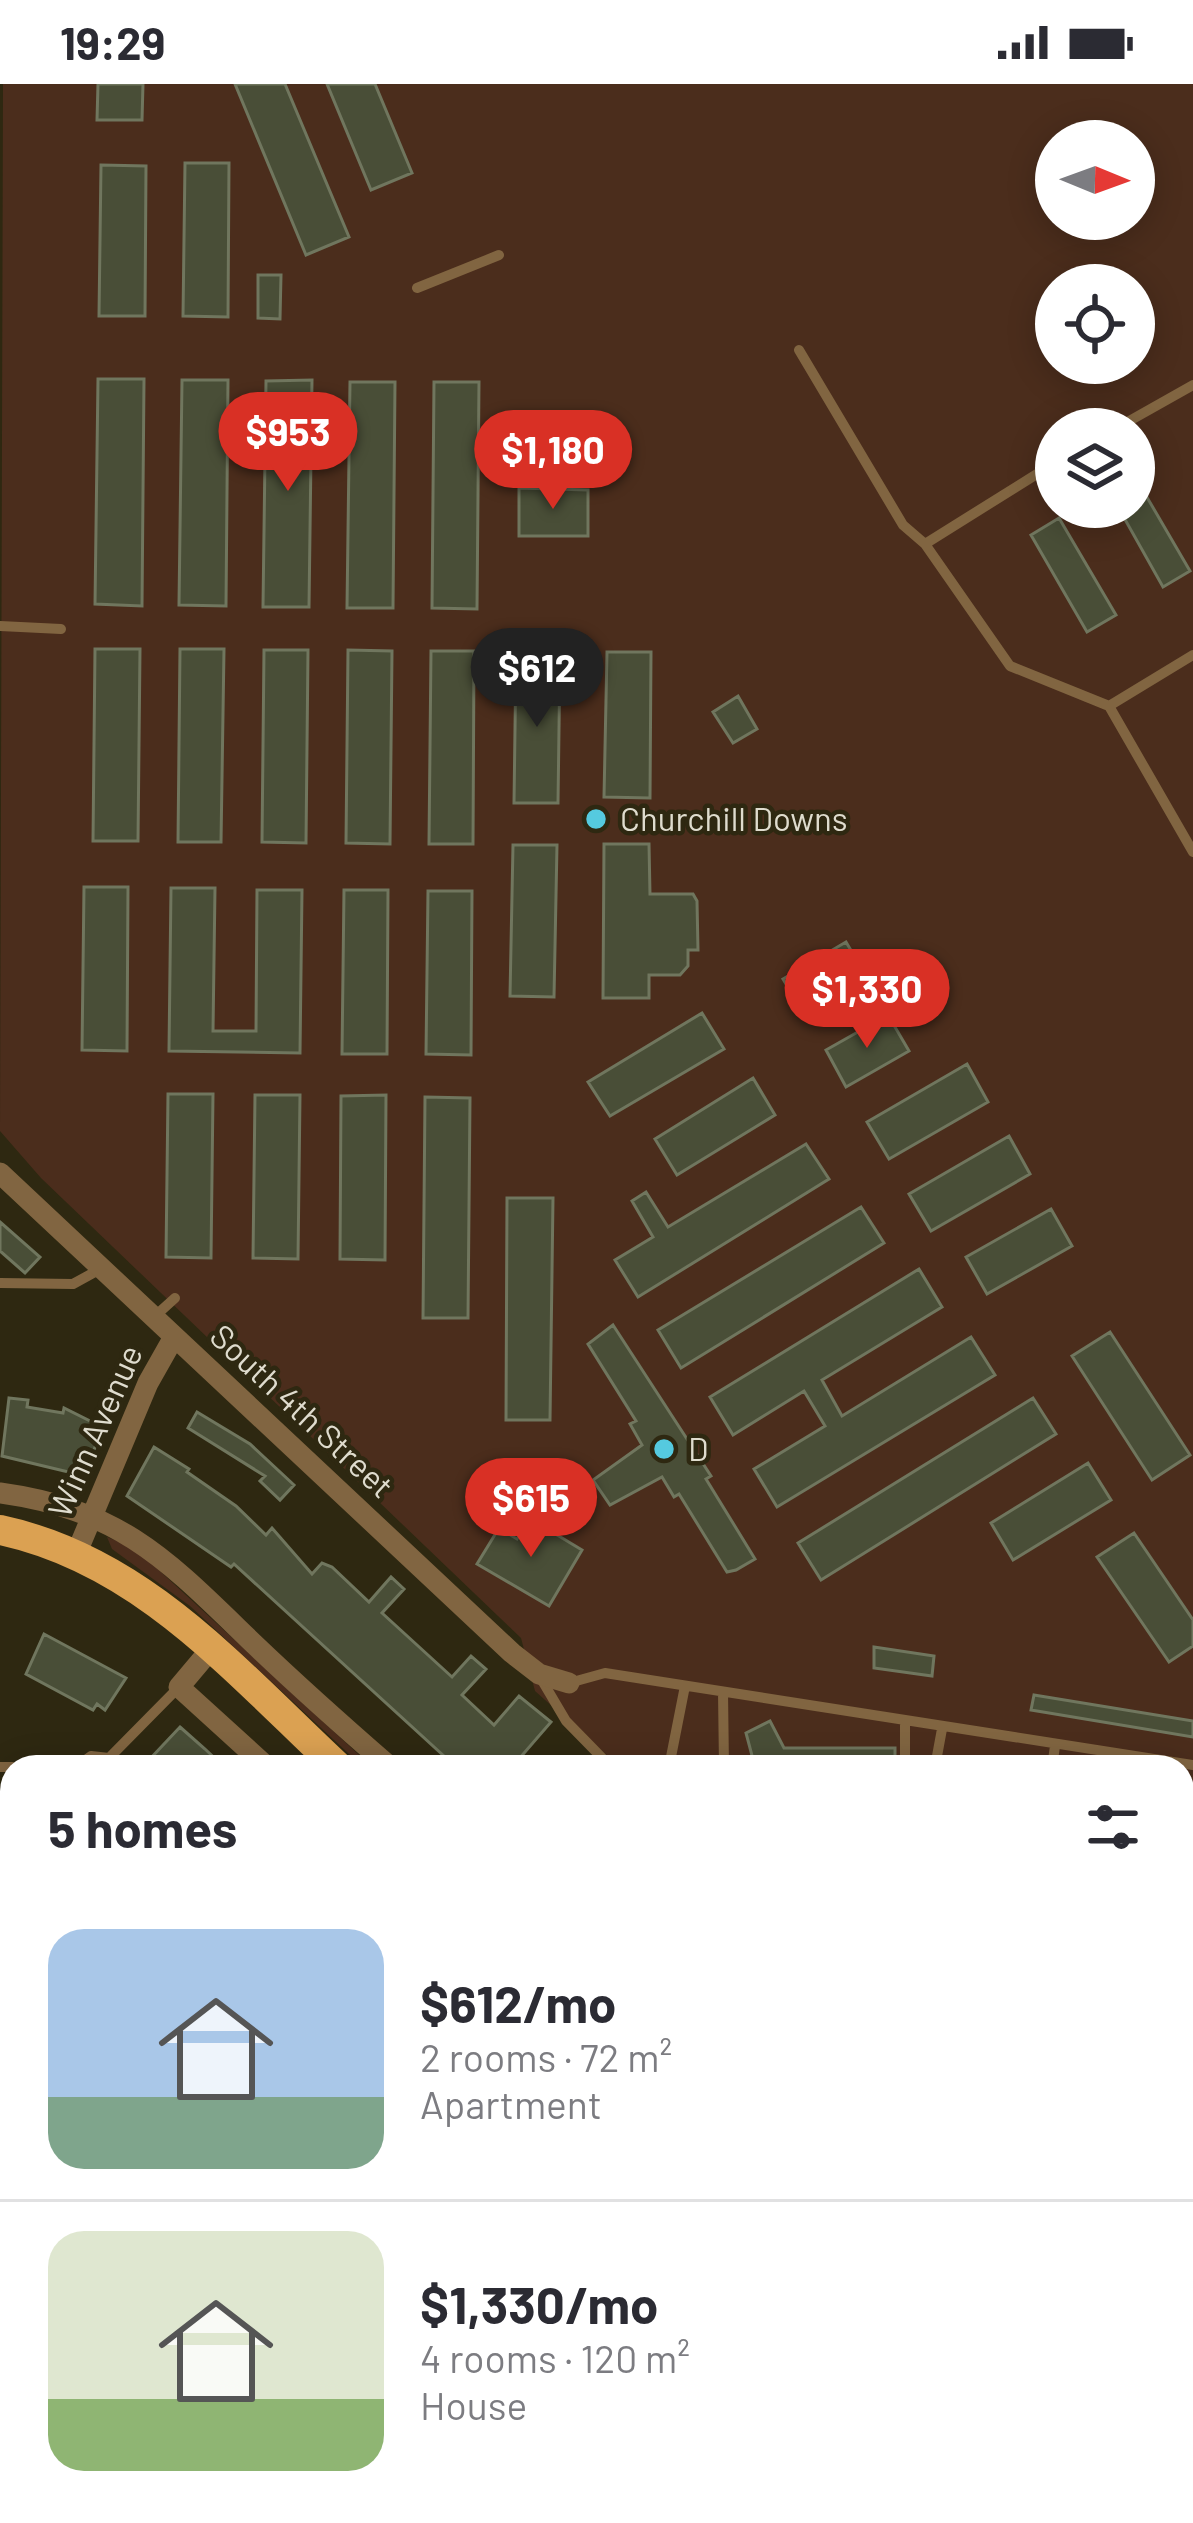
<!DOCTYPE html>
<meta charset="utf-8">
<style>
body{margin:0;font-family:Barlow,sans-serif;background:#f2f2f3;color:#2b2b33;height:100vh;display:flex;flex-direction:column;font-size:45px;white-space:nowrap}
*{box-sizing:border-box;margin:0}
p{font-size:39px;color:#7c7c81}
.icon{flex:none;width:66px;height:66px;fill:none;stroke:currentColor;stroke-width:2;stroke-linecap:round;stroke-linejoin:round}
.map{position:relative;flex:1;overflow:hidden}
.side{position:absolute;left:0px;top:1671px;width:1194px;height:768px;display:flex;flex-direction:column;background:#fff;border-radius:36px 36px 0 0;box-shadow:0 6px 30px #0003}
.side>*{flex:none}
.needle{width:78px;rotate:91deg}
.controls{position:absolute;left:1035px;top:36px;display:grid;gap:24px}
.controls a{display:grid;place-items:center;width:120px;height:120px;border-radius:50%;background:#fff;box-shadow:0 6px 30px #0003;font-size:60px}
.price{position:absolute;translate:-50% -102px;padding:0 27px;border-radius:42px;background:#d93025;color:#fff;font-size:39px;line-height:78px;filter:drop-shadow(0 3px 6px #0008)}
.price::after{content:'';position:absolute;left:50%;top:72px;width:36px;height:27px;margin-left:-18px;background:inherit;clip-path:polygon(0 0,100% 0,50% 100%)}
.price.current{background:#222;color:#fff}
ul{padding:0;list-style:none}
li{display:flex;align-items:center;gap:36px;height:300px;padding:0 48px}
li+li{border-top:3px solid #e1e1e2}
li span{display:grid;place-items:center;flex:none;width:336px;height:240px;border-radius:36px;color:#555}
li>.icon{margin-inline-start:auto}
span .icon{width:144px;height:144px;fill:#fffc;stroke-width:1}
li b{font-size:51px}
h2{display:flex;justify-content:space-between;align-items:center;height:144px;padding:0 48px;font-size:51px}
.status{display:flex;justify-content:space-between;align-items:center;height:84px;padding:0 60px;background:#fff;direction:ltr}
.status svg{height:33px;fill:currentColor}
.map>svg:first-child{display:block}
</style>
<div class="status"><b>19:29</b><svg viewBox="0 0 49 12"><path d="M0 12V9h3v3zM5 12V6h3v6zM10 12V3h3v9zM15 12V0h3v12zM26 1h20v11H26zM47 4h2v5h-2z"/></svg></div>
<div class="map">
<svg width="1193" height="2439" viewBox="0 0 1193 2439">
<rect width="100%" height="100%" fill="#2e2811"/>
<!-- green -->
<path fill="#4b2d1c" fill-rule="evenodd" d="M 3,0 L 1193,0 L 1193,1959 L 1182,1958 L 1182,1683 L 620,1683 L 535,1607 L 521,1554 L 41,1094 L 0,1047 ZM 1056,57 L 1134,57 L 1134,135 L 1056,135 ZM 1056,201 L 1134,201 L 1134,279 L 1056,279 ZM 1056,345 L 1134,345 L 1134,423 L 1056,423 Z
M 107,1453 L 135,1464 L 370,1681 L 381,1683 L 363,1683 L 190,1522 L 112,1465 Z"/>
<!-- building -->
<path fill="#494e37" stroke="#70765e" stroke-width="3" d="M 98,0 L 143,0 L 142,36 L 97,36 Z
M 235,0 L 285,0 L 349,153 L 306,171 Z
M 327,0 L 375,0 L 412,89 L 371,106 Z
M 185,79 L 229,79 L 228,233 L 183,232 Z
M 101,81 L 146,82 L 145,232 L 99,232 Z
M 258,191 L 281,191 L 280,235 L 258,234 Z
M 98,295 L 144,295 L 142,522 L 95,520 Z
M 182,296 L 228,296 L 226,522 L 179,521 Z
M 312,296 L 309,523 L 263,523 L 266,297 Z
M 350,298 L 395,298 L 393,524 L 347,524 Z
M 434,298 L 479,298 L 477,525 L 432,524 Z
M 1134,391 L 1190,487 L 1163,503 L 1118,423 L 1134,423 Z
M 519,404 L 588,406 L 588,452 L 519,452 Z
M 1059,434 L 1116,531 L 1087,548 L 1031,451 Z
M 95,565 L 140,565 L 138,757 L 93,757 Z
M 180,565 L 224,565 L 221,758 L 178,758 Z
M 264,566 L 308,566 L 306,759 L 262,758 Z
M 348,566 L 392,567 L 390,760 L 346,759 Z
M 431,567 L 474,567 L 473,760 L 429,760 Z
M 607,568 L 651,568 L 650,714 L 604,713 Z
M 516,572 L 560,572 L 558,719 L 514,719 Z
M 738,612 L 757,645 L 733,659 L 713,628 Z
M 604,760 L 649,760 L 650,810 L 693,810 L 697,817 L 698,866 L 688,866 L 688,882 L 680,891 L 649,891 L 649,914 L 603,914 Z
M 513,761 L 557,761 L 554,913 L 510,912 Z
M 84,803 L 128,803 L 127,967 L 82,966 Z
M 171,804 L 215,804 L 213,947 L 256,947 L 257,806 L 302,806 L 300,969 L 169,967 Z
M 344,806 L 388,806 L 387,970 L 342,970 Z
M 428,807 L 472,807 L 471,971 L 426,970 Z
M 846,858 L 868,895 L 805,932 L 783,895 Z
M 702,929 L 724,965 L 610,1032 L 588,998 Z
M 888,931 L 909,967 L 846,1003 L 826,966 Z
M 967,980 L 988,1018 L 889,1075 L 867,1038 Z
M 753,994 L 775,1031 L 677,1091 L 655,1055 Z
M 168,1010 L 213,1010 L 211,1174 L 166,1173 Z
M 255,1011 L 300,1011 L 298,1175 L 253,1174 Z
M 386,1011 L 385,1176 L 340,1175 L 341,1012 Z
M 425,1013 L 470,1014 L 468,1234 L 423,1234 Z
M 1009,1052 L 1030,1090 L 931,1147 L 909,1110 Z
M 806,1060 L 829,1095 L 638,1213 L 615,1176 L 653,1153 L 632,1117 L 646,1108 L 668,1143 Z
M 507,1114 L 553,1114 L 550,1336 L 506,1336 Z
M 861,1123 L 884,1159 L 681,1284 L 658,1246 Z
M 1051,1125 L 1072,1162 L 987,1210 L 966,1173 Z
M 0,1138 L 40,1173 L 25,1189 L 0,1167 Z
M 919,1185 L 942,1223 L 822,1296 L 842,1332 L 971,1253 L 995,1291 L 777,1423 L 754,1385 L 825,1342 L 804,1307 L 733,1351 L 710,1313 Z
M 613,1241 L 711,1392 L 706,1395 L 755,1475 L 736,1486 L 727,1488 L 679,1410 L 674,1413 L 662,1393 L 610,1421 L 593,1396 L 642,1361 L 630,1340 L 636,1337 L 588,1260 Z
M 1110,1248 L 1190,1371 L 1152,1396 L 1072,1272 Z
M 9,1314 L 28,1316 L 27,1323 L 63,1329 L 64,1324 L 102,1343 L 85,1392 L 2,1372 Z
M 1033,1314 L 1056,1350 L 821,1496 L 798,1459 Z
M 197,1328 L 250,1360 L 294,1401 L 280,1416 L 260,1397 L 265,1392 L 188,1344 Z
M 154,1363 L 189,1385 L 187,1388 L 236,1422 L 266,1451 L 272,1444 L 312,1490 L 322,1479 L 332,1483 L 369,1518 L 391,1493 L 404,1505 L 382,1529 L 452,1593 L 471,1572 L 486,1585 L 462,1611 L 494,1641 L 519,1612 L 551,1638 L 512,1683 L 456,1683 L 234,1480 L 231,1483 L 127,1412 Z
M 1088,1379 L 1111,1416 L 1013,1476 L 991,1439 Z
M 529,1434 L 582,1466 L 549,1522 L 477,1480 L 499,1444 L 517,1455 Z
M 1134,1449 L 1193,1536 L 1193,1562 L 1169,1578 L 1097,1473 Z
M 44,1550 L 126,1594 L 105,1626 L 97,1620 L 93,1626 L 26,1590 Z
M 874,1563 L 934,1572 L 932,1592 L 874,1584 Z
M 1034,1611 L 1193,1637 L 1193,1653 L 1031,1626 Z
M 770,1637 L 784,1664 L 895,1664 L 895,1683 L 755,1683 L 746,1649 Z
M 180,1643 L 205,1665 L 224,1683 L 156,1683 L 149,1676 Z"/>
<g fill="none" stroke-linecap="round" stroke-linejoin="round">
<!-- service -->
<path stroke="#816541" stroke-width="10" d="M 417,204 L 499,171
M 799,266 L 903,441 L 925,460
M 1115,345 L 1193,301
M 1056,378 L 925,460 L 1010,582 L 1109,622 L 1193,768
M 0,542 L 61,545
M 1109,622 L 1193,571
M 0,1199 L 73,1200 L 102,1184
M 154,1233 L 175,1214
M 540,1593 L 566,1637 L 611,1683
M 569,1599 L 605,1589 L 1193,1681
M 723,1608 L 724,1683
M 0,1683 L 12,1683
M 76,1683 L 91,1672 L 109,1674 L 179,1603
M 669,1683 L 685,1602
M 905,1683 L 905,1638
M 935,1683 L 942,1645
M 1052,1683 L 1055,1662
M 1182,1774 L 1193,1774
M 1182,1964 L 1193,1965
M 0,2090 L 12,2090
M 91,2427 L 91,2439
M 663,2427 L 663,2439
M 310,2439 L 310,2427"/>
<!-- minor -->
<path stroke="#816541" stroke-width="21" d="M 0,1089 L 512,1569 L 539,1590 L 569,1599
M 0,1409 C 123,1426 169,1478 254,1560 C 298,1602 344,1643 390,1683
M 77,1468 L 148,1299 L 174,1253
M 211,1565 L 179,1603 L 267,1683
M 0,2287 L 12,2287
M 0,2334 L 12,2334
M 1182,2335 L 1193,2336
M 443,2427 L 443,2439
M 812,2427 L 812,2439
M 208,2439 L 208,2427
M 1079,2439 L 1079,2427"/>
<!-- secondary -->
<path stroke="#b3874b" stroke-width="24" d="M 0,1888 L 12,1888
M 1182,1888 L 1193,1888"/>
<!-- primary -->
<path stroke="#dba152" stroke-width="30" d="M 0,1446 C 142,1476 236,1588 338,1683
M 1182,2094 L 1193,2096"/>
</g>
<!-- markers -->
<g fill="#55cadf" stroke="#2e2811" stroke-width="4.5">
<circle cx="596" cy="735" r="12"/>
<circle cx="664" cy="1365" r="12"/>
</g>
<g text-anchor="middle" stroke-width="9" stroke-linejoin="round" paint-order="stroke">
<!-- poi labels -->
<g font-size="33" fill="#dfdcce" stroke="#2e2811" text-anchor="start">
<text x="620" y="747">Churchill Downs</text>
<text x="688" y="1377">D</text>
</g>
<!-- street labels -->
<g font-size="33" fill="#dfdcce" stroke="#2e2811">
<text transform="translate(302 1327) rotate(43)" y="12">South 4th Street</text>
<text transform="translate(95 1347) rotate(-66)" y="12">Winn Avenue</text>
</g>
</g>
</svg>
<div class="controls">
<a><svg class="needle" viewBox="-14 -14 28 28"><path d="M0-13l5 13h-10z" fill="#e53935"/><path d="M0 13l5-13h-10z" fill="#7c7c81"/></svg></a>
<a><svg class="icon" aria-label="locate" viewBox="0 0 24 24"><circle cx="12" cy="12" r="6"/><path d="M12 2v4M12 18v4M2 12h4M18 12h4"/></svg></a>
<a><svg class="icon" aria-label="layers" viewBox="0 0 24 24"><path d="M12 4l9 5-9 5-9-5zM3 14l9 5 9-5"/></svg></a>
</div>
<b class="price" style="left:288px;top:410px">$953</b>
<b class="price" style="left:553px;top:428px">$1,180</b>
<b class="price current" style="left:537px;top:646px">$612</b>
<b class="price" style="left:867px;top:967px">$1,330</b>
<b class="price" style="left:531px;top:1476px">$615</b>
<section class="side">
<h2>5 homes<svg class="icon" aria-label="filters" viewBox="0 0 24 24"><path d="M4 7h16M4 17h16"/><circle cx="9" cy="7" r="2"/><circle cx="15" cy="17" r="2"/></svg></h2>
<ul>
<li><span style="background:linear-gradient(#a9c7e8 70%,#7fa58c 0)"><svg class="icon" aria-label="home" viewBox="0 0 24 24"><path d="M3 11l9-7 9 7M6 9v11h12V9"/></svg></span><div><b>$612/mo</b><p>2 rooms · 72 m²</p><p>Apartment</p></div></li>
<li><span style="background:linear-gradient(#dfe7d0 70%,#8fb573 0)"><svg class="icon" aria-label="home" viewBox="0 0 24 24"><path d="M3 11l9-7 9 7M6 9v11h12V9"/></svg></span><div><b>$1,330/mo</b><p>4 rooms · 120 m²</p><p>House</p></div></li>
</ul>
</section>
</div>
